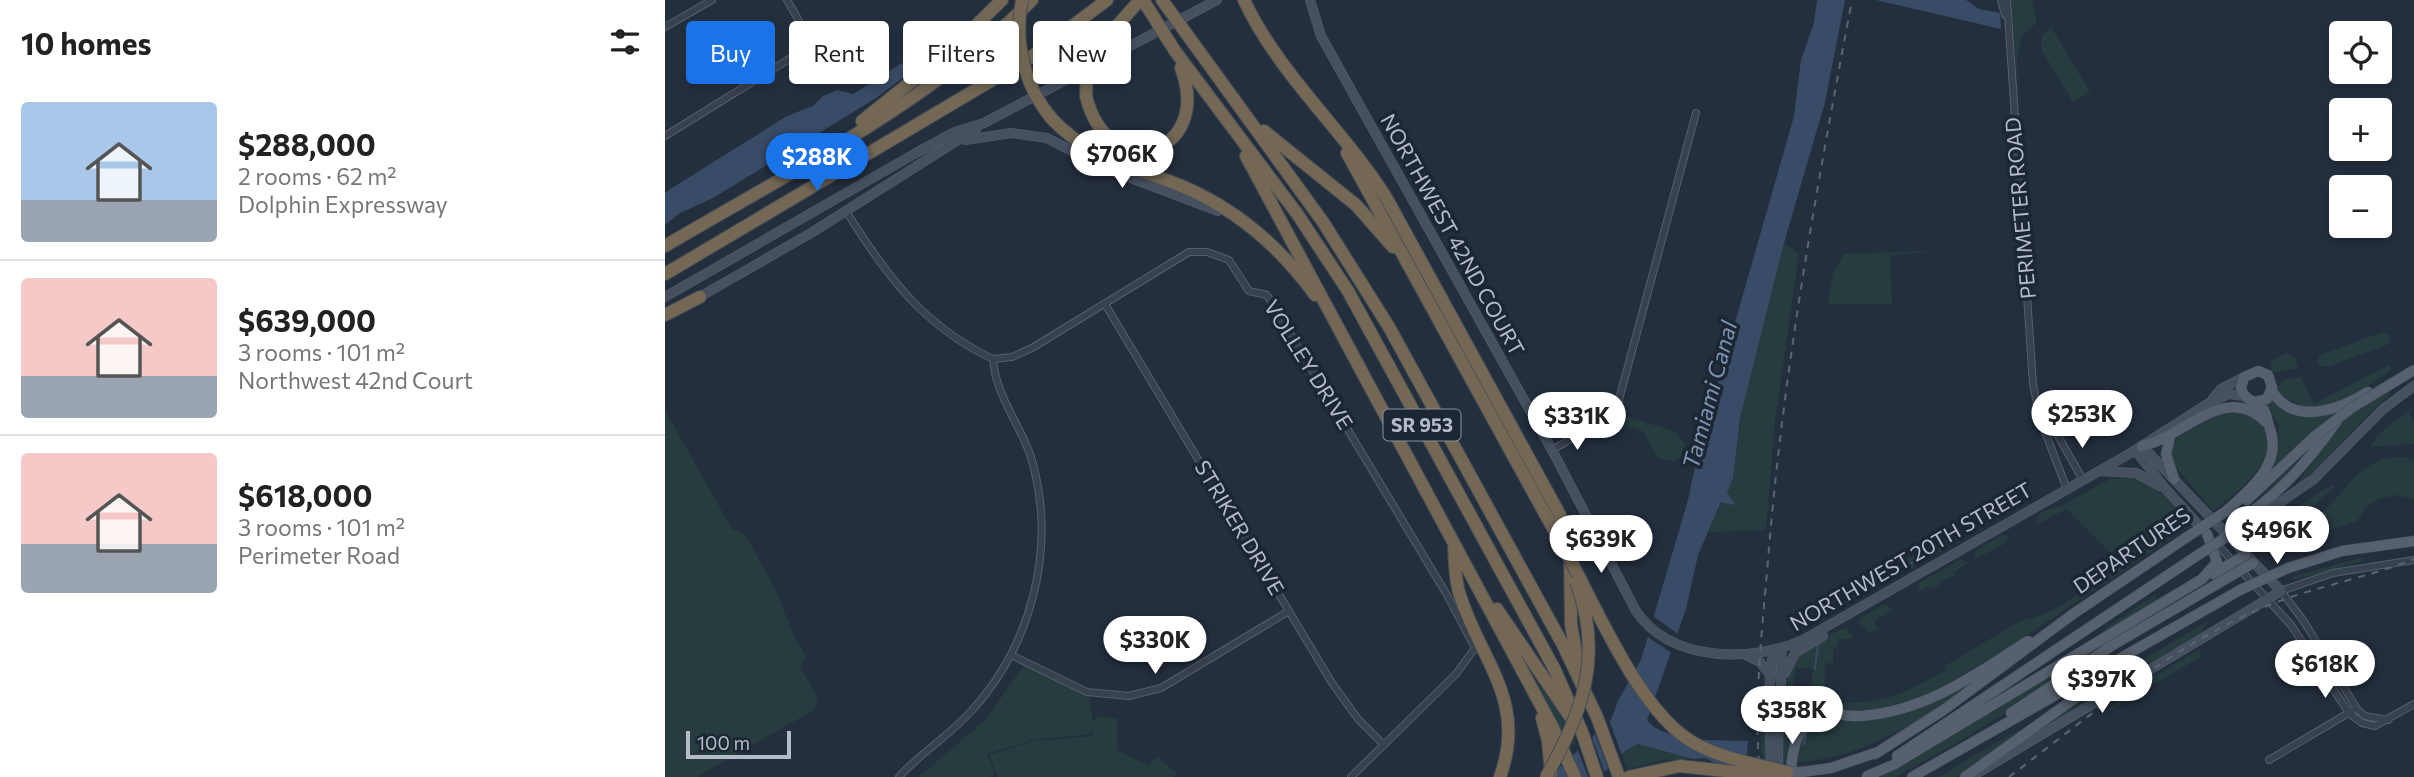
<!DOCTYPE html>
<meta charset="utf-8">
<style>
body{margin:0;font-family:Commissioner,sans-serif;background:#f2f2f2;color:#222;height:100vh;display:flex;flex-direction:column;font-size:26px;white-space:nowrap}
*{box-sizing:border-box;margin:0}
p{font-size:23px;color:#767676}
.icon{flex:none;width:38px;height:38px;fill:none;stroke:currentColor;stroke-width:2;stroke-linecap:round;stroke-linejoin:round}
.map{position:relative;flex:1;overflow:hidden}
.side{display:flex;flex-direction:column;background:#fff;width:665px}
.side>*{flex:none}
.banner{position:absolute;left:21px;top:21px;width:665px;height:63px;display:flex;gap:14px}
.buttons{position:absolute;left:1664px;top:21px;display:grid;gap:14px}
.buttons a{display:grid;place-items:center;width:63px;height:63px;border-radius:7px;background:#fff;box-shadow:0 4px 10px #0003;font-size:35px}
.scale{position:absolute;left:21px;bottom:18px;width:105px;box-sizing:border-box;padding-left:7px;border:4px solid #b4bcc9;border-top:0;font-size:19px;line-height:24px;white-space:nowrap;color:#b4bcc9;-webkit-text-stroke:5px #1d2633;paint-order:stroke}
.price{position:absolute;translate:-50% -60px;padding:0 16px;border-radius:24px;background:#fff;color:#222;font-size:23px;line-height:46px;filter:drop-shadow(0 2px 4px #0008)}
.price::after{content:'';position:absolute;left:50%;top:42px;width:21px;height:16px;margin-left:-10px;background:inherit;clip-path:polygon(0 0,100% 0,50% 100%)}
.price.on{background:#1a73e8;color:#fff}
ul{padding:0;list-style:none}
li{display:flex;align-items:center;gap:21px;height:175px;padding:0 21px}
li+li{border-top:2px solid #e0e0e0}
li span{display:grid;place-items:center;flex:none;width:196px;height:140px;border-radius:7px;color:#555}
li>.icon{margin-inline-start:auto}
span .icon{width:84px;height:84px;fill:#fffc;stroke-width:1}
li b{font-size:30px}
h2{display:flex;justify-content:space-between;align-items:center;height:84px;padding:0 21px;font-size:30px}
.chip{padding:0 24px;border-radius:7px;background:#fff;box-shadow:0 4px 10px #0003;font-size:24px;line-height:63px}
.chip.on{background:#1a73e8;color:#fff}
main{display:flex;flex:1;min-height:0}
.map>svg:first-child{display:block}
</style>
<main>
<section class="side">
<h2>10 homes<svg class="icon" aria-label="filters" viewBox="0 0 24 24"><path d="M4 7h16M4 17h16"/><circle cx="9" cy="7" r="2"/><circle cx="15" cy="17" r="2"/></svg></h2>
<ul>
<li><span style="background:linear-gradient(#a9c7e8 70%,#9aa5b1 0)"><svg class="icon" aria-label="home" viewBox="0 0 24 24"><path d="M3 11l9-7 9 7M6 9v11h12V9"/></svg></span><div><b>$288,000</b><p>2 rooms · 62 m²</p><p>Dolphin Expressway</p></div></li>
<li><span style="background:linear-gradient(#f6c9c9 70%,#9aa5b1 0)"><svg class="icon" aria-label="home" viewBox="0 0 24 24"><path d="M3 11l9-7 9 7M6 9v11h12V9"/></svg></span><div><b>$639,000</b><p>3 rooms · 101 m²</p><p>Northwest 42nd Court</p></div></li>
<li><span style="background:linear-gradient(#f6c9c9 65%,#9aa5b1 0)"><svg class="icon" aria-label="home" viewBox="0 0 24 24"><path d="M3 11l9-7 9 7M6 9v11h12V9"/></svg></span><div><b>$618,000</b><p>3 rooms · 101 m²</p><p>Perimeter Road</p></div></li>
</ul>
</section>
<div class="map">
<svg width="1749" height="777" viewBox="0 0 1749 777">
<rect width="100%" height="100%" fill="#242f3e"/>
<!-- green -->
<path fill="#263c3f" d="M 1346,0 L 1367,0 L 1372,22 L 1357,36 L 1352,56 L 1357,142 Z
M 1386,27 L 1425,92 L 1408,102 L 1376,49 L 1377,36 Z
M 1119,243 L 1134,253 L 1110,421 L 1101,530 L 1043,532 L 1057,502 L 1067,505 L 1062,493 L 1068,478 L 1075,418 Z
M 1285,250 L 1225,255 L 1227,304 L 1163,304 L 1168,273 L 1179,254 Z
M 1718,332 L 1724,334 L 1726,341 L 1720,346 L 1662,367 L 1652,365 L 1654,355 Z
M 1622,352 L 1630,357 L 1633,368 L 1606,373 L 1606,362 Z
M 1725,364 L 1725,371 L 1681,401 L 1651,408 L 1638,406 L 1614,395 L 1611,389 L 1620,379 L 1636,377 L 1649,404 Z
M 1723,392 L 1725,395 C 1690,423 1666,461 1629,488 L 1681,418 Z
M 1607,399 C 1625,412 1650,417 1672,412 L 1603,476 L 1614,440 L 1613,425 L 1602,404 Z
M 1749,406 L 1744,413 L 1749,422 L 1749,444 L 1705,447 L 1714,434 Z
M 0,410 L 67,529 L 79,533 L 108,584 L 129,636 L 141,657 L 135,667 L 153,698 L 149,710 L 32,777 L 0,777 Z
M 1568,410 C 1645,427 1582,488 1548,511 L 1508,464 L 1506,449 L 1513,437 L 1550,415 Z
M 957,415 L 1011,432 L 1020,444 L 1019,455 L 1010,461 L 995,459 C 972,433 994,429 948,426 Z
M 1655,437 L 1612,484 L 1565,518 L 1604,488 Z
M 1737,457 L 1749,460 L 1749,499 L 1730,495 L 1714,499 L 1701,507 L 1692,521 L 1659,532 L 1607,559 L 1606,551 C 1618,537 1639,529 1654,516 C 1683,491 1694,457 1737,457 Z
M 1468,476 C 1494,487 1511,501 1523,527 L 1346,646 L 1262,695 L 1203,712 L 1182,712 L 1132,705 C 1110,674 1131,655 1158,639 C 1166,635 1174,629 1183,628 L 1188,638 L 1173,640 L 1174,645 L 1168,649 L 1168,664 L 1160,663 L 1159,695 L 1145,695 L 1148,669 L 1131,667 L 1127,688 L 1129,700 L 1142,705 L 1145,699 C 1213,707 1222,702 1281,670 L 1280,666 L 1355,621 L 1372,617 L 1395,606 L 1458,565 L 1402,509 L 1373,524 L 1371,519 L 1376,512 L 1396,506 L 1445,479 Z
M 1667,485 L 1669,487 L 1639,515 L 1590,545 L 1582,545 L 1577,541 Z
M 1337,535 L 1343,536 L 1341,543 L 1309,560 L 1311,550 Z
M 1287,536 L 1288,544 L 1246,569 L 1235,566 L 1232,559 L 1240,560 Z
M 1698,557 L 1698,561 L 1630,580 L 1627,577 Z
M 1296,559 L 1304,562 L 1288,573 L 1289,576 L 1275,581 L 1276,584 L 1267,589 L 1265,586 L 1253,592 L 1254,583 Z
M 1552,575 L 1554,579 L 1302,737 L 1231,777 L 1213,777 Z
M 1490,595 L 1493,599 L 1443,633 L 1439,629 Z
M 1220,604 L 1229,610 L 1209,621 L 1212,630 L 1203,632 L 1194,622 L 1195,618 Z
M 1545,620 L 1535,633 L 1358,742 L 1356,739 L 1434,685 Z
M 1533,650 L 1537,656 L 1432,718 L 1480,682 Z
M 359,665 L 424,696 L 428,722 L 434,716 L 452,719 L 452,750 L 484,766 L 492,757 L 512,773 L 509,777 L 333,777 L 324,755 L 369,741 L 427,736 L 428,725 L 426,734 L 369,740 L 322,754 L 330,773 L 326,777 L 254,777 L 321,719 Z
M 1099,673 L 1102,675 L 1103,777 L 1099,777 L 1095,732 Z
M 1311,678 C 1307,685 1295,692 1287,698 C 1243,729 1185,761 1130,762 C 1132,748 1136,732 1148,724 C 1162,716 1181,723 1196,720 C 1237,712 1276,701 1311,678 Z
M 878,685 L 910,740 L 904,752 L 874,687 Z
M 1131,715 L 1140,718 L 1127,733 L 1122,762 L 1116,761 L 1117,722 L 1120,716 Z
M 1357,729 L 1291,777 L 1273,777 L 1347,733 Z
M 973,744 L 1028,759 L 994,761 L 962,769 L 957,754 Z"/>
<!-- water -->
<path fill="#394c67" d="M 1152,0 L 1180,0 L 1160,102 L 1119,243 L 1075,418 L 1068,478 L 1062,493 L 1070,503 L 1067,505 L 1056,502 L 1033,555 L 1021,609 L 982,720 C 999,743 1057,740 1083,741 L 1080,777 L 1040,758 L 1028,759 L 973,744 L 959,752 L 935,777 L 884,777 L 946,720 L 953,701 L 976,660 L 1023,500 L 1033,453 L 1066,335 L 1060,333 L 1062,325 L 1069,326 L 1129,116 L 1136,60 L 1149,23 Z
M 1211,0 L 1301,0 L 1314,9 L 1335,13 L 1336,29 Z
M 266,45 L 269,54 L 211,98 L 48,198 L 15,213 L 0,225 L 0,193 L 7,188 L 122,116 L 148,106 L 158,96 L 172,90 L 188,94 Z"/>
<!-- pier -->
<path fill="#242f3e" d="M 987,615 L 1014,635 L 1008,654 L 981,636 Z
M 943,717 L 958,758 L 944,771 L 929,731 Z
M 926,735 L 941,776 L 940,777 L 923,777 L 912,748 Z"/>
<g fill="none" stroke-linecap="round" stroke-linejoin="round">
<!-- stream -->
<path stroke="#394c67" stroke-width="2" d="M 1241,566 L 1288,538
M 1155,618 L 1227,574
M 1150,669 L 1153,645
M 1139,744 L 1141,734"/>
<!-- street casing -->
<g stroke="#565f6c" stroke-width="8">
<path id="street" d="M 1336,0 L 1340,15
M 1342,0 L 1368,384 L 1375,419 L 1402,489
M 0,27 L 47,0
M 0,136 L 134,53 C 147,36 131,16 122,0
M 181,211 C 221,275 258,326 328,359 C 331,400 360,429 369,468 C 390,552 366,644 309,708 C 287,734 256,752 234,777
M 440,304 L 667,683 L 693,719 L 719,745
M 328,359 L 347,357 L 367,348 L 524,252 L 542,252 L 564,260 L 584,291 L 602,295 L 782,595 L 810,648 L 791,674 L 686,777
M 1375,404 L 1418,480
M 887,450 L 939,420 L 952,407 L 1031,113
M 1551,543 L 1626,625 L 1684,713 L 1697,723 L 1710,726 L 1749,704
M 346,655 L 422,692 L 464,696 L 496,688 L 624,611
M 1723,720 L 1700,716 L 1692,709 L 1638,620 L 1616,591 L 1668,573 L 1749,560
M 1604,760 L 1687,711"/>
</g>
<!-- secondary casing -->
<g stroke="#565f6c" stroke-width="10">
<path id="secondary" d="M 645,0 L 656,36 L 887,450 L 971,611 C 1006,662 1085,663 1138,640 L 1464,454 L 1544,403 L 1564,394 L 1579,396
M 300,140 L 346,133 L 382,138 L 437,167 L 553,211
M 0,297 L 251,153 L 290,132 L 319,123 L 552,0
M 31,299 L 146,233 L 312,128
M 1547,400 L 1556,389 L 1579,377
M 1470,450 L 1499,487 L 1539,531
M 1434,471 L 1471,473 L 1495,486
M 1576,529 L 1649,479 L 1718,409 L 1749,386
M 1081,655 L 1095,662 L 1106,676
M 1120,673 L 1130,653 L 1158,636
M 1106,771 L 1104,696 L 1108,651
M 1311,774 L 1616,591 L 1477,446
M 1114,775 C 1110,733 1119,691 1116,648"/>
</g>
<!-- primary casing -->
<g stroke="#414a57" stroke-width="11">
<path id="primary" d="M 1607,391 C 1629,427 1676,409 1703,392
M 1505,437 L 1501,454 L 1509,479
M 1477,446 C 1520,437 1561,380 1602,423
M 1582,500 L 1650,436
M 1560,512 C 1586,489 1619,463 1604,426 C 1602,421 1602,415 1599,410 C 1591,400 1580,402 1576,388 L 1579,377 L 1593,371 L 1603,375 L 1607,387 L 1602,399 L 1589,402
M 1570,523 C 1614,495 1642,463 1672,421
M 1623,568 L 1677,551 L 1749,541
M 1548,574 L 1580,555
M 1118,693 L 1138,711
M 1346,713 L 1448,645 L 1588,563
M 1104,724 C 1123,698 1169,718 1196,716 C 1261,711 1310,675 1363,641
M 1210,754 L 1280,709 L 1408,614 L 1522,537
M 1232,756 L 1536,553
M 1137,772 L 1166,768 L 1213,752
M 1202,776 L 1228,765 L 1537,579 L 1552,562 L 1542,534
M 1125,777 C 1128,747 1129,730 1156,713
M 1247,777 L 1575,590
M 1300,777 L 1424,688 L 1442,671"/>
</g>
<!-- highway casing -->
<g stroke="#434c59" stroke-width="14">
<path id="highway" d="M 478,0 L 510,51 L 633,215 L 683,291 L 890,670 L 917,732 L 932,777
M 497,0 L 658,222 L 724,327 L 898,645 L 932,717 L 954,777
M 579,0 C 614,75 679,130 722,199 L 895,515 L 905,553 L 906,624 L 913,666
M 431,49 L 475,0
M 421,96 C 442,185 549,156 516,68
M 387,119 C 423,158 471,167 519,187 C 572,210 616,248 650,295
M 197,121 L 287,49 L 337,0
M 599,131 L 691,205 L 728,247
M 682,153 L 901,552
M 581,156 L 887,726 L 910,777
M 0,246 C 124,173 265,102 367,0
M 0,274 L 366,57 L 442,0
M 0,315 L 35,297
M 789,549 C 790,563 790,579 794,592 C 814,660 863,699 835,777
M 832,609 L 908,721
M 877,718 L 883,741 L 886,773"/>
</g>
<!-- street -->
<use href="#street" stroke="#38414e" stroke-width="6"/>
<!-- secondary -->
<use href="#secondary" stroke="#465061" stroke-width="9"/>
<!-- primary -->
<use href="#primary" stroke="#56606e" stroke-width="10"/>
<!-- highway -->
<use href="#highway" stroke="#746855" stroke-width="12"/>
<!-- rail -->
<path stroke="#5a6575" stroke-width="2" stroke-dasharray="7 7" stroke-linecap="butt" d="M 1095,777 C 1088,705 1097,632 1103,560 C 1118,371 1152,186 1187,0
M 1344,777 C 1424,717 1503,648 1597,608 C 1646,587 1699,579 1749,559"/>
<!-- secondary-bridge casing -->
<g stroke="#565f6c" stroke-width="10" stroke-linecap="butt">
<path id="secondary-bridge" d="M 1559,539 L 1576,529"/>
</g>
<!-- primary-bridge casing -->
<g stroke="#414a57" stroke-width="11" stroke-linecap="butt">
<path id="primary-bridge" d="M 1650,436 L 1688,407 L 1749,370
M 1522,537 L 1560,512
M 1536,553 L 1557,540 L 1570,523
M 1575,590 L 1623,568
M 1122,772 L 1137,772"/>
</g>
<!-- highway-bridge casing -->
<g stroke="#434c59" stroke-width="14" stroke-linecap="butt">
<path id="highway-bridge" d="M 357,0 C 349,42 359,86 387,119
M 421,96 L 422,73 L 431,49
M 901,552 C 932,608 974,712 1029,743 C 1058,759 1090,764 1122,772
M 881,777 C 918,710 939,657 911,582
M 963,777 L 1015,766 L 1097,775 L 1115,773"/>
</g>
<!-- secondary-bridge -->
<use href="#secondary-bridge" stroke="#465061" stroke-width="9"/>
<!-- primary-bridge -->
<use href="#primary-bridge" stroke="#56606e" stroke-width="10"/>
<!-- highway-bridge -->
<use href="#highway-bridge" stroke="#746855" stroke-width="12"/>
</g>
<g text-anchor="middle" stroke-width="7" stroke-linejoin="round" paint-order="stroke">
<!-- shield labels -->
<rect fill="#1d2633" stroke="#878f9c" stroke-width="2" x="718.5" y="409.5" width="77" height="31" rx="5"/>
<g font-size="19" font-weight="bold" fill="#b4bcc9">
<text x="757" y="432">SR 953</text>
</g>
<!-- street labels -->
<g font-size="21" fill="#b4bcc9" stroke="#1d2633">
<text transform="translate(1356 208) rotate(-95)" y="7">PERIMETER ROAD</text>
<text transform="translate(787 235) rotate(61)" y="7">NORTHWEST 42ND COURT</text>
<text transform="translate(643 365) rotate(58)" y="7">VOLLEY DRIVE</text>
<text transform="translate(574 528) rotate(59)" y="7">STRIKER DRIVE</text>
<text transform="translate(1467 551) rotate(-34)" y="7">DEPARTURES</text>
<text transform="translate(1246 557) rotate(-30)" y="7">NORTHWEST 20TH STREET</text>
</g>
<!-- water labels -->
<g font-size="23" font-style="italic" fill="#7c92b1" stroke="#1d2633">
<text transform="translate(1045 395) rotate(-75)" y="8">Tamiami Canal</text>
</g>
</g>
</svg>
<div class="buttons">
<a><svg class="icon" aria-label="locate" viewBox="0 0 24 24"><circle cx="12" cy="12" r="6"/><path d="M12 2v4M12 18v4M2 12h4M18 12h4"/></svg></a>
<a>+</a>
<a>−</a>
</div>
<div class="scale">100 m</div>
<b class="price" style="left:457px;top:190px">$706K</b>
<b class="price on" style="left:152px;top:193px">$288K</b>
<b class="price" style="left:1417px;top:450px">$253K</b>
<b class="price" style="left:912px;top:452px">$331K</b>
<b class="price" style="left:1612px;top:566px">$496K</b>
<b class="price" style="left:936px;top:575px">$639K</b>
<b class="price" style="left:490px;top:676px">$330K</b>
<b class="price" style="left:1660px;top:700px">$618K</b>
<b class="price" style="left:1437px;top:715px">$397K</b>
<b class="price" style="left:1127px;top:746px">$358K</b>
<div class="banner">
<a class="chip on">Buy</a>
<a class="chip">Rent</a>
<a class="chip">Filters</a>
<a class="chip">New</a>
</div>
</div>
</main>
